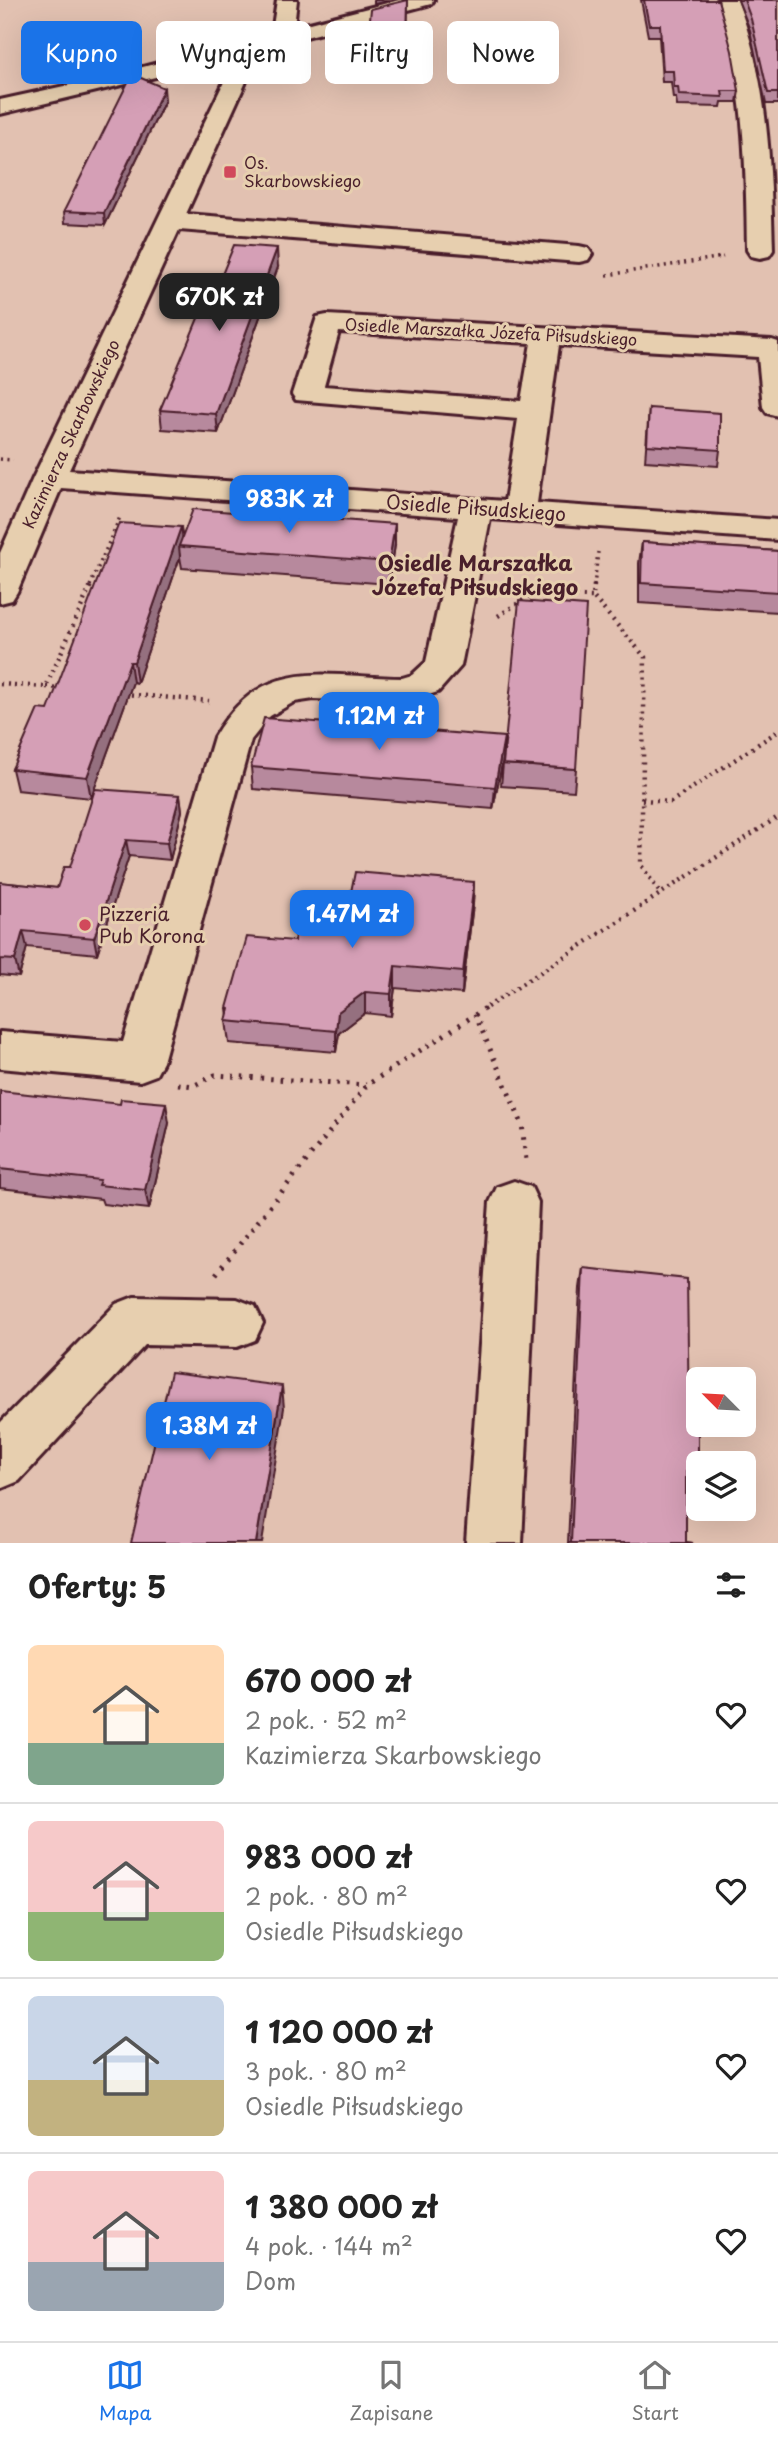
<!DOCTYPE html>
<html lang="pl">
<meta charset="utf-8">
<style>
body{margin:0;font-family:"Playpen Sans",sans-serif;background:#f6f6f6;color:#222;height:100vh;display:flex;flex-direction:column;font-size:26px;white-space:nowrap}
*{box-sizing:border-box;margin:0}
p{font-size:23px;color:#767676}
.icon{flex:none;width:38px;height:38px;fill:none;stroke:currentColor;stroke-width:2;stroke-linecap:round;stroke-linejoin:round}
.map{position:relative;height:1543px;overflow:hidden}
.sheet{display:flex;flex-direction:column;background:#fff;flex:1}
.sheet>*{flex:none}
.hud{position:absolute;left:21px;top:21px;width:737px;height:63px;display:flex;gap:14px}
.needle{width:46px;rotate:294deg}
.buttons{position:absolute;left:686px;top:1367px;display:grid;gap:14px}
.buttons a{display:grid;place-items:center;width:70px;height:70px;border-radius:10px;background:#fff;box-shadow:0 7px 28px #0002;font-size:35px}
.price{position:absolute;translate:-50% -60px;padding:0 16px;border-radius:14px;background:#1a73e8;color:#fff;font-size:23px;line-height:46px;filter:drop-shadow(0 2px 4px #0008)}
.price::after{content:'';position:absolute;left:50%;top:42px;width:21px;height:16px;margin-left:-10px;background:inherit;clip-path:polygon(0 0,100% 0,50% 100%)}
.price.active{background:#222;color:#fff}
ul{padding:0;list-style:none}
li{display:flex;align-items:center;gap:21px;height:175px;padding:0 28px}
li+li{border-top:2px solid #e0e0e0}
li span{display:grid;place-items:center;flex:none;width:196px;height:140px;border-radius:10px;color:#555}
li>.icon{margin-inline-start:auto}
span .icon{width:84px;height:84px;fill:#fffc;stroke-width:1}
li b{font-size:30px}
h2{display:flex;justify-content:space-between;align-items:center;height:84px;padding:0 28px;font-size:30px}
.tag{padding:0 24px;border-radius:10px;background:#fff;box-shadow:0 7px 28px #0002;font-size:24px;line-height:63px}
.tag.active{background:#1a73e8;color:#fff}
.dock{display:flex;justify-content:space-around;align-items:center;height:98px;border-top:2px solid #e0e0e0;background:#fff;font-size:19px;color:#767676}
.dock a{display:grid;justify-items:center;gap:4px}
.dock .active{color:#1a73e8}
.map>svg:first-child{display:block}
</style>
<div class="map">
<svg width="778" height="1543" viewBox="0 0 778 1543">
<rect width="100%" height="100%" fill="#e2c1b1"/>
<filter id="ink" filterUnits="userSpaceOnUse"><feTurbulence type="fractalNoise" baseFrequency=".0143" numOctaves="2"/><feDisplacementMap in="SourceGraphic" scale="14" xChannelSelector="R" yChannelSelector="G"/><feConvolveMatrix kernelMatrix="1 2 1 2 8 2 1 2 1" color-interpolation-filters="sRGB"/></filter>
<g filter="url(#ink)">
<g fill="none" stroke-linecap="round" stroke-linejoin="round">
<!-- minor casing -->
<g stroke="#4a1f2b" stroke-width="6">
<path id="minor" d="M 277,0 L 297,0 L 294,27 L 399,0 L 434,0 L 431,4 L 249,52 L 253,58 L 245,84 L 186,214 L 579,246 L 588,248 L 592,254 L 588,260 L 579,262 L 179,230 L 69,470 L 505,501 L 518,419 L 296,400 L 292,394 L 317,317 L 327,315 L 772,340 L 778,342 L 778,416 L 767,413 L 763,407 L 758,357 L 559,345 L 537,503 L 778,520 L 778,540 L 490,519 L 461,666 L 438,692 L 402,703 L 314,699 L 294,702 L 270,716 L 251,740 L 163,1062 L 156,1075 L 140,1081 L 0,1068 L 0,1032 L 123,1042 L 214,737 C 263,655 322,677 402,678 L 412,675 L 426,662 L 458,517 L 61,488 L 17,592 L 12,600 L 0,603 L 0,553 L 33,478 L 223,84 L 231,59 L 0,114 L 0,100 L 101,78 L 272,33 ZM 339,332 L 531,343 L 521,401 L 324,386 Z
M 717,0 L 737,0 C 768,81 771,164 773,250 L 769,256 L 760,258 L 751,256 L 747,250 C 746,164 745,82 717,0 Z
M 514,1181 L 531,1187 L 538,1202 L 522,1543 L 466,1543 L 490,1202 L 497,1187 Z
M 134,1297 L 237,1299 L 255,1306 L 263,1323 L 255,1340 L 237,1347 L 145,1345 L 19,1481 L 0,1489 L 0,1423 L 116,1304 Z"/>
</g>
<!-- path-far3 -->
<path stroke="#4a1f2b" stroke-width="2.5" stroke-dasharray="1 3.5" stroke-linecap="butt" d="M 718,258 L 723,257"/>
<!-- path-far2 -->
<path stroke="#4a1f2b" stroke-width="3.5" stroke-dasharray="2 4.5" stroke-linecap="butt" d="M 607,275 L 723,257
M 0,459 L 13,460
M 90,586 L 120,517
M 594,586 L 598,552"/>
<!-- path-far1 -->
<path stroke="#4a1f2b" stroke-width="4.5" stroke-dasharray="2 5" stroke-linecap="butt" d="M 594,585 L 593,597 L 645,657 L 641,865 L 660,893
M 498,616 L 531,595 L 593,597
M 0,684 L 46,687 L 91,585
M 46,687 L 63,688
M 124,694 L 209,701
M 642,800 L 671,802 L 778,731
M 487,1007 L 778,817"/>
<!-- path -->
<path stroke="#4a1f2b" stroke-width="5" stroke-dasharray="2.5 7" stroke-linecap="butt" d="M 475,1014 L 522,1124 L 526,1160
M 178,1084 L 193,1086 L 215,1075 L 366,1085
M 216,1274 L 367,1085 L 490,1005"/>
<!-- minor -->
<use href="#minor" fill="#e7cfaf" fill-rule="evenodd"/>
</g>
<!-- wall -->
<path fill="#b7899d" stroke="#4a1f2b" stroke-width="2" d="M 408,0 L 407,53 L 368,53 L 368,39 Z
M 641,0 L 718,0 L 739,91 L 737,102 L 722,102 L 721,107 L 677,106 L 676,98 L 673,98 L 671,82 L 662,82 L 659,36 L 648,36 Z
M 738,0 L 778,0 L 778,104 L 766,104 L 750,30 Z
M 165,100 L 105,225 L 65,223 L 64,211 Z
M 278,267 L 218,433 L 162,429 L 160,410 L 221,277 Z
M 649,408 L 720,450 L 718,466 L 645,461 Z
M 183,538 L 395,545 L 389,584 L 182,568 L 180,557 L 137,683 L 133,682 L 91,798 L 17,790 L 12,769 L 48,710 Z
M 642,542 L 778,551 L 778,612 L 639,603 L 639,563 Z
M 503,759 L 493,809 L 253,789 L 251,767 Z
M 503,764 L 576,769 L 574,791 L 501,786 Z
M 180,795 L 182,811 L 170,860 L 129,856 L 97,954 L 27,947 L 19,977 L 0,975 L 0,882 L 57,888 L 70,867 Z
M 474,882 L 473,904 L 462,994 L 395,988 L 391,1016 L 365,1013 L 339,1033 L 336,1052 L 229,1043 L 226,1021 L 228,1016 L 227,1008 L 294,941 L 348,907 Z
M 0,1091 L 169,1123 L 149,1209 L 103,1204 L 101,1199 L 0,1188 Z
M 583,1268 L 689,1420 L 698,1463 L 698,1474 L 693,1491 L 686,1490 L 686,1542 L 693,1543 L 568,1543 L 580,1288 Z"/>
<!-- shaded-wall -->
<path fill="#956f7f" stroke="#4a1f2b" stroke-width="2" d="M 374,0 L 394,0 L 374,4 Z
M 164,88 L 165,100 L 105,225 L 104,213 Z
M 277,248 L 278,267 L 218,433 L 216,414 Z
M 395,524 L 395,545 L 389,584 L 389,562 Z
M 181,527 L 184,547 L 179,546 L 180,557 L 137,683 L 134,662 Z
M 130,662 L 133,682 L 91,798 L 87,777 Z
M 504,737 L 503,759 L 493,809 L 495,787 Z
M 180,795 L 182,811 L 170,860 L 167,843 Z
M 126,840 L 129,856 L 97,954 L 94,938 Z
M 474,882 L 473,904 L 462,994 L 463,972 Z
M 23,931 L 27,947 L 19,977 L 15,960 Z
M 395,966 L 395,988 L 391,1016 L 391,994 Z
M 365,992 L 365,1013 L 339,1033 L 336,1052 L 336,1031 L 338,1012 Z
M 166,1103 L 169,1123 L 149,1209 L 145,1190 Z
M 282,1386 L 284,1408 L 262,1543 L 256,1543 Z"/>
<!-- building -->
<path fill="#d59fb6" stroke="#4a1f2b" stroke-width="2" d="M 408,0 L 407,40 L 368,39 L 371,9 Z
M 644,0 L 718,0 L 732,51 L 739,91 L 722,91 L 723,97 L 679,95 L 678,87 L 674,87 L 673,71 L 663,71 L 660,25 L 649,25 Z
M 744,0 L 778,0 L 778,93 L 768,93 L 751,19 Z
M 132,74 L 164,88 L 104,213 L 64,211 Z
M 234,245 L 277,248 L 216,414 L 160,410 L 215,277 L 221,277 Z
M 649,408 L 720,413 L 720,450 L 647,445 Z
M 193,509 L 395,524 L 389,562 L 179,546 Z
M 119,523 L 181,527 L 134,662 L 130,662 L 87,777 L 12,769 L 38,709 L 48,710 Z
M 642,542 L 778,551 L 778,592 L 641,583 Z
M 519,601 L 586,606 L 576,769 L 503,764 Z
M 264,718 L 504,737 L 495,787 L 251,767 Z
M 95,789 L 180,795 L 167,843 L 126,840 L 94,938 L 23,931 L 15,960 L 0,959 L 0,882 L 57,888 L 64,867 L 70,867 Z
M 355,872 L 474,882 L 463,972 L 395,966 L 391,994 L 365,992 L 338,1012 L 336,1031 L 226,1021 L 229,1009 L 227,1008 L 247,937 L 294,941 L 301,903 L 348,907 Z
M 0,1091 L 120,1104 L 121,1099 L 166,1103 L 145,1190 L 98,1185 L 100,1180 L 0,1169 Z
M 583,1268 L 687,1279 L 689,1420 L 698,1421 L 698,1472 L 686,1472 L 686,1542 L 693,1543 L 571,1543 Z
M 171,1372 L 282,1386 L 256,1543 L 131,1543 Z"/>
</g>
<!-- markers -->
<g fill="#d1495b" stroke="#e7cfaf" stroke-width="2.5">
<rect x="223" y="165" width="14" height="14" rx="3.5"/>
<circle cx="85" cy="925" r="7"/>
</g>
<g text-anchor="middle" stroke-width="6" stroke-linejoin="round" paint-order="stroke">
<!-- far-poi labels -->
<g font-size="16" fill="#4a1f2b" stroke="#e7cfaf" text-anchor="start">
<text x="244" y="169">Os.<tspan x="244" dy="18">Skarbowskiego</tspan></text>
</g>
<!-- far-street labels -->
<g font-size="16" fill="#4a1f2b" stroke="#e7cfaf">
<text transform="translate(491 332) rotate(3)" y="6">Osiedle Marszałka Józefa Piłsudskiego</text>
<text transform="translate(71 434) rotate(-65)" y="6">Kazimierza Skarbowskiego</text>
</g>
<!-- street labels -->
<g font-size="19" fill="#4a1f2b" stroke="#e7cfaf">
<text transform="translate(476 508) rotate(4)" y="7">Osiedle Piłsudskiego</text>
</g>
<!-- poi labels -->
<g font-size="19" fill="#4a1f2b" stroke="#e7cfaf" text-anchor="start">
<text x="99" y="921">Pizzeria<tspan x="99" dy="22">Pub Korona</tspan></text>
</g>
<!-- neighbourhood labels -->
<g font-size="21" font-weight="bold" fill="#4a1f2b" stroke="#e7cfaf">
<text x="475" y="571">Osiedle Marszałka<tspan x="475" dy="24">Józefa Piłsudskiego</tspan></text>
</g>
</g>
</svg>
<div class="buttons">
<a><svg class="needle" viewBox="-14 -14 28 28"><path d="M0-13l5 13h-10z" fill="#e53935"/><path d="M0 13l5-13h-10z" fill="#767676"/></svg></a>
<a><svg class="icon" aria-label="layers" viewBox="0 0 24 24"><path d="M12 4l9 5-9 5-9-5zM3 14l9 5 9-5"/></svg></a>
</div>
<b class="price active" style="left:219px;top:333px">670K zł</b>
<b class="price" style="left:289px;top:535px">983K zł</b>
<b class="price" style="left:379px;top:752px">1.12M zł</b>
<b class="price" style="left:352px;top:950px">1.47M zł</b>
<b class="price" style="left:209px;top:1462px">1.38M zł</b>
<div class="hud">
<a class="tag active">Kupno</a>
<a class="tag">Wynajem</a>
<a class="tag">Filtry</a>
<a class="tag">Nowe</a>
</div>
</div>
<section class="sheet">
<h2>Oferty: 5<svg class="icon" aria-label="filters" viewBox="0 0 24 24"><path d="M4 7h16M4 17h16"/><circle cx="9" cy="7" r="2"/><circle cx="15" cy="17" r="2"/></svg></h2>
<ul>
<li><span style="background:linear-gradient(#ffd9b3 70%,#7fa58c 0)"><svg class="icon" aria-label="home" viewBox="0 0 24 24"><path d="M3 11l9-7 9 7M6 9v11h12V9"/></svg></span><div><b>670 000 zł</b><p>2 pok. · 52 m²</p><p>Kazimierza Skarbowskiego</p></div><svg class="icon" aria-label="heart" viewBox="0 0 24 24"><path d="M12 20l-8-8c-3-5 5-10 8-4 3-6 11-1 8 4z"/></svg></li>
<li><span style="background:linear-gradient(#f6c9c9 65%,#8fb573 0)"><svg class="icon" aria-label="home" viewBox="0 0 24 24"><path d="M3 11l9-7 9 7M6 9v11h12V9"/></svg></span><div><b>983 000 zł</b><p>2 pok. · 80 m²</p><p>Osiedle Piłsudskiego</p></div><svg class="icon" aria-label="heart" viewBox="0 0 24 24"><path d="M12 20l-8-8c-3-5 5-10 8-4 3-6 11-1 8 4z"/></svg></li>
<li><span style="background:linear-gradient(#c9d6e8 60%,#c2b280 0)"><svg class="icon" aria-label="home" viewBox="0 0 24 24"><path d="M3 11l9-7 9 7M6 9v11h12V9"/></svg></span><div><b>1 120 000 zł</b><p>3 pok. · 80 m²</p><p>Osiedle Piłsudskiego</p></div><svg class="icon" aria-label="heart" viewBox="0 0 24 24"><path d="M12 20l-8-8c-3-5 5-10 8-4 3-6 11-1 8 4z"/></svg></li>
<li><span style="background:linear-gradient(#f6c9c9 65%,#9aa5b1 0)"><svg class="icon" aria-label="home" viewBox="0 0 24 24"><path d="M3 11l9-7 9 7M6 9v11h12V9"/></svg></span><div><b>1 380 000 zł</b><p>4 pok. · 144 m²</p><p>Dom</p></div><svg class="icon" aria-label="heart" viewBox="0 0 24 24"><path d="M12 20l-8-8c-3-5 5-10 8-4 3-6 11-1 8 4z"/></svg></li>
</ul>
</section>
<nav class="dock">
<a class="active"><svg class="icon" aria-label="map" viewBox="0 0 24 24"><path d="M3 6l6-2 6 2 6-2v14l-6 2-6-2-6 2zM9 4v14M15 6v14"/></svg>Mapa</a>
<a><svg class="icon" aria-label="saved" viewBox="0 0 24 24"><path d="M7 4h10v16l-5-4-5 4z"/></svg>Zapisane</a>
<a><svg class="icon" aria-label="home" viewBox="0 0 24 24"><path d="M3 11l9-7 9 7M6 9v11h12V9"/></svg>Start</a>
</nav>
